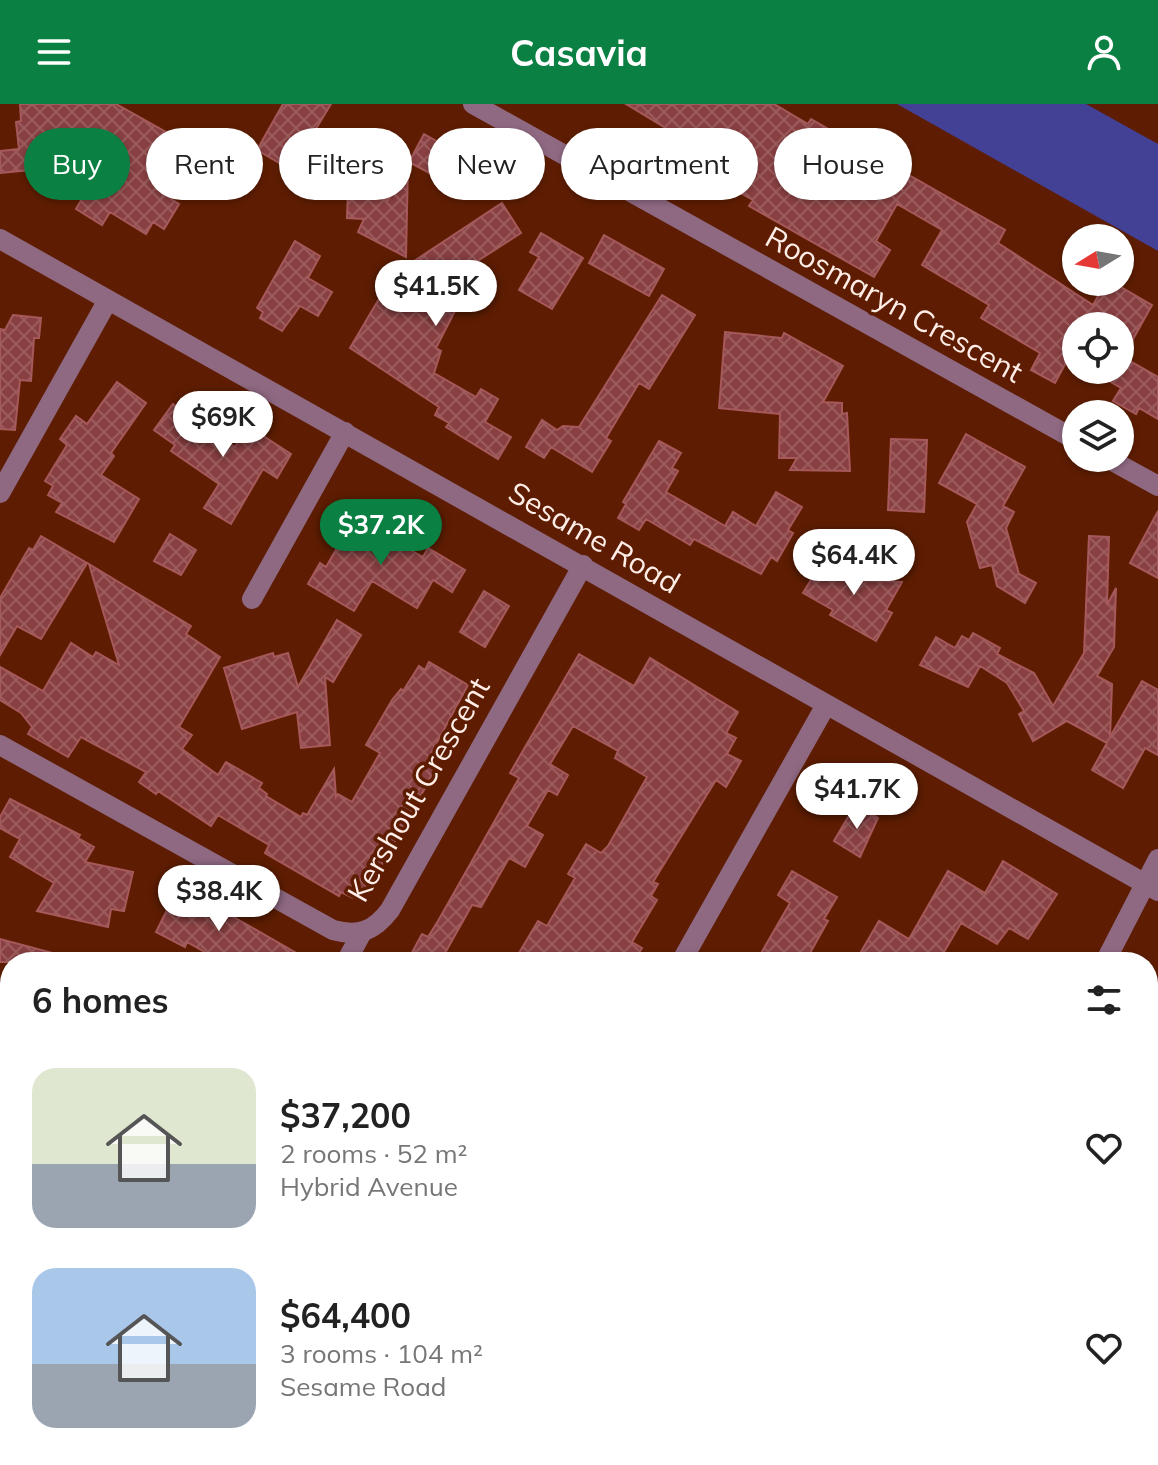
<!DOCTYPE html>
<meta charset="utf-8">
<style>
body{margin:0;font-family:Mulish,sans-serif;background:#f6f6f6;color:#222;height:100vh;display:flex;flex-direction:column;font-size:30px;white-space:nowrap}
*{box-sizing:border-box;margin:0}
p{font-size:26px;color:#767676}
.icon{flex:none;width:44px;height:44px;fill:none;stroke:currentColor;stroke-width:2;stroke-linecap:round;stroke-linejoin:round}
.map{position:relative;flex:1;overflow:hidden}
.drawer{position:absolute;left:0px;top:848px;width:1158px;height:514px;display:flex;flex-direction:column;background:#fff;border-radius:32px 32px 0 0;box-shadow:0 2px 6px #0004}
.drawer>*{flex:none}
.top-card{position:absolute;left:24px;top:24px;width:1110px;height:72px;display:flex;gap:16px}
.needle{width:52px;rotate:259deg}
.buttons{position:absolute;left:1062px;top:120px;display:grid;gap:16px}
.buttons a{display:grid;place-items:center;width:72px;height:72px;border-radius:50%;background:#fff;box-shadow:0 2px 6px #0004;font-size:40px}
.price{position:absolute;translate:-50% -68px;padding:0 18px;border-radius:28px;background:#fff;color:#222;font-size:26px;line-height:52px;filter:drop-shadow(0 2px 4px #0008)}
.price::after{content:'';position:absolute;left:50%;top:48px;width:24px;height:18px;margin-left:-12px;background:inherit;clip-path:polygon(0 0,100% 0,50% 100%)}
.price.active{background:#0b8043;color:#fff}
ul{padding:0;list-style:none}
li{display:flex;align-items:center;gap:24px;height:200px;padding:0 32px}
li span{display:grid;place-items:center;flex:none;width:224px;height:160px;border-radius:24px;color:#555}
li>.icon{margin-inline-start:auto}
span .icon{width:96px;height:96px;fill:#fffc;stroke-width:1}
li b{font-size:34px}
h2{display:flex;justify-content:space-between;align-items:center;height:96px;padding:0 32px;font-size:34px}
.chip{padding:0 28px;border-radius:36px;background:#fff;box-shadow:0 2px 6px #0004;font-size:28px;line-height:72px}
.chip.active{background:#0b8043;color:#fff}
header{display:flex;justify-content:space-between;align-items:center;height:104px;padding:0 32px;background:#0b8043;color:#fff;font-size:36px;font-weight:700}
.map>svg:first-child{display:block}
</style>
<header><svg class="icon" aria-label="menu" viewBox="0 0 24 24"><path d="M4 6h16M4 12h16M4 18h16"/></svg>Casavia<svg class="icon" aria-label="person" viewBox="0 0 24 24"><circle cx="12" cy="8" r="4"/><path d="M4 21q1-7 8-7t8 7"/></svg></header>
<div class="map">
<svg width="1158" height="1361" viewBox="0 0 1158 1361">
<defs>
<pattern id="building-cross-hatch" width="8" height="8" patternUnits="userSpaceOnUse" patternTransform="scale(2)"><rect width="8" height="8" fill="#894042"/><path d="M0 0l8 8M0 8l8-8" fill="none" stroke="#9b5c5d"/></pattern>
</defs>
<rect width="100%" height="100%" fill="#5e1d02"/>
<!-- grass -->
<path fill="#434195" d="M 897,0 L 1086,0 L 1158,40 L 1158,147 Z"/>
<!-- building -->
<path fill="url(#building-cross-hatch)" stroke="#a6595b" stroke-width="2" d="M 20,0 L 116,0 L 198,46 L 171,95 L 179,100 L 164,125 L 153,118 L 146,130 L 110,108 L 102,121 L 76,105 L 101,63 L 29,70 L 31,66 L 0,69 L 0,47 L 19,45 L 16,18 L 21,17 Z
M 283,0 L 331,0 L 291,66 L 257,46 Z
M 626,0 L 774,0 L 808,20 L 811,15 L 1005,126 L 998,139 L 1093,201 L 1106,178 L 1112,178 L 1152,201 L 1123,253 L 1158,273 L 1158,315 L 1139,304 L 1136,310 L 1113,297 L 1121,284 L 1090,266 L 1120,266 L 1120,222 L 1076,222 L 1076,258 L 1069,253 L 1055,279 L 1031,266 L 1040,249 L 981,214 L 989,201 L 922,161 L 942,126 L 897,100 L 876,137 L 890,146 L 874,173 L 749,102 L 753,96 L 721,78 L 726,68 L 679,41 L 682,34 Z
M 363,26 L 389,27 L 387,98 L 408,60 L 406,153 L 358,128 L 364,115 L 347,114 L 348,86 L 361,86 Z
M 424,30 L 484,64 L 470,91 L 409,58 Z
M 502,99 L 521,129 L 437,183 L 460,197 L 436,244 L 441,247 L 434,269 L 476,293 L 481,285 L 498,295 L 485,318 L 511,333 L 498,355 L 446,323 L 449,319 L 435,311 L 439,303 L 350,244 L 383,188 L 387,190 L 402,165 Z
M 541,129 L 583,154 L 552,205 L 519,186 L 539,153 L 530,148 Z
M 604,131 L 664,165 L 649,192 L 589,159 Z
M 295,137 L 320,152 L 308,174 L 332,188 L 318,212 L 300,202 L 282,227 L 260,214 L 263,208 L 257,204 Z
M 662,191 L 695,211 L 649,285 L 639,279 L 606,334 L 611,337 L 592,368 L 551,343 L 544,354 L 526,343 L 542,316 L 557,326 L 563,322 L 579,323 Z
M 13,211 L 41,214 L 39,234 L 34,234 L 31,277 L 20,276 L 15,326 L 0,325 L 0,225 L 5,226 Z
M 725,228 L 782,234 L 784,229 L 843,262 L 823,298 L 842,299 L 842,310 L 847,309 L 850,367 L 790,366 L 797,354 L 779,354 L 780,310 L 719,304 Z
M 117,278 L 146,299 L 111,349 L 114,352 L 101,371 L 139,395 L 114,438 L 56,408 L 62,399 L 48,391 L 53,382 L 45,377 L 67,341 L 60,335 L 76,312 L 87,320 Z
M 173,300 L 235,343 L 248,322 L 291,350 L 277,374 L 263,365 L 231,420 L 204,404 L 219,380 L 171,347 L 175,341 L 154,326 Z
M 966,330 L 1025,363 L 1003,402 L 1014,408 L 1006,424 L 1019,470 L 1036,479 L 1025,499 L 997,482 L 992,461 L 980,464 L 967,418 L 977,400 L 939,379 Z
M 891,335 L 927,336 L 924,408 L 888,406 Z
M 659,337 L 681,349 L 672,364 L 678,367 L 666,388 L 725,422 L 733,408 L 756,422 L 776,388 L 802,403 L 788,426 L 793,429 L 777,457 L 771,453 L 761,470 L 694,435 L 690,441 L 646,415 L 639,426 L 618,414 L 626,400 L 623,398 Z
M 365,406 L 388,419 L 382,430 L 423,453 L 428,444 L 465,466 L 452,488 L 433,476 L 417,504 L 372,477 L 354,507 L 308,480 L 320,459 L 326,463 L 353,416 L 357,419 Z
M 1158,407 L 1158,474 L 1130,459 Z
M 170,430 L 196,446 L 181,471 L 154,457 Z
M 41,432 L 87,459 L 41,535 L 17,522 L 0,551 L 0,494 L 29,444 L 33,446 Z
M 1089,432 L 1109,433 L 1107,501 L 1116,484 L 1114,543 L 1097,572 L 1112,580 L 1110,633 L 1142,577 L 1158,586 L 1158,651 L 1145,644 L 1123,684 L 1092,666 L 1107,639 L 1067,617 L 1033,637 L 1019,610 L 1024,607 L 1007,579 L 980,562 L 968,583 L 920,561 L 936,533 L 955,544 L 962,532 L 969,536 L 973,529 L 1000,544 L 997,550 L 1034,569 L 1053,602 L 1084,549 Z
M 849,433 L 849,476 L 902,478 L 886,506 L 892,509 L 876,537 L 830,511 L 833,506 L 803,489 L 817,466 L 827,472 Z
M 89,460 L 191,522 L 186,530 L 220,553 L 179,623 L 192,631 L 182,645 L 218,671 L 226,658 L 262,679 L 259,684 L 267,690 L 266,692 L 301,713 L 303,709 L 307,711 L 334,665 L 336,693 L 338,690 L 352,698 L 380,649 L 366,641 L 392,596 L 401,585 L 403,587 L 419,562 L 425,566 L 429,558 L 468,581 L 428,655 L 438,661 L 367,787 L 360,783 L 353,794 L 341,788 L 339,792 L 265,749 L 269,741 L 218,711 L 211,722 L 158,687 L 156,690 L 139,678 L 146,668 L 81,633 L 68,653 L 28,630 L 32,623 L 21,609 L 0,596 L 0,563 L 43,587 L 71,539 L 93,553 L 96,548 L 119,561 Z
M 484,487 L 509,502 L 485,543 L 460,528 Z
M 337,516 L 361,531 L 333,578 L 325,573 L 330,641 L 301,644 L 297,608 L 242,625 L 224,564 L 273,549 L 274,553 L 288,549 L 298,583 Z
M 579,550 L 634,582 L 650,554 L 738,608 L 726,629 L 736,634 L 727,650 L 741,657 L 726,683 L 716,676 L 653,778 L 658,780 L 651,792 L 657,796 L 632,838 L 642,844 L 633,858 L 535,858 L 519,849 L 538,817 L 547,822 L 575,774 L 568,770 L 586,740 L 601,749 L 608,742 L 647,673 L 615,654 L 618,647 L 573,622 L 550,660 L 568,671 L 557,691 L 548,686 L 527,722 L 543,731 L 525,763 L 509,754 L 481,803 L 472,801 L 440,858 L 421,858 L 410,852 L 422,830 L 428,833 L 438,817 L 519,674 L 510,669 Z
M 10,695 L 80,731 L 78,734 L 94,743 L 85,758 L 133,768 L 124,807 L 111,805 L 108,823 L 37,807 L 54,779 L 10,753 L 20,735 L 0,724 L 0,713 Z
M 855,701 L 878,714 L 860,753 L 834,737 Z
M 1003,757 L 1057,790 L 1028,835 L 1009,824 L 997,840 L 961,819 L 941,853 L 949,858 L 855,858 L 879,817 L 909,835 L 948,767 L 985,789 Z
M 792,767 L 837,793 L 824,815 L 828,817 L 805,858 L 756,858 L 790,799 L 778,791 Z
M 179,782 L 199,793 L 312,858 L 222,858 L 187,838 L 185,843 L 156,828 Z
M 0,835 L 60,851 L 59,858 L 0,858 Z"/>
<g fill="none" stroke-linecap="round" stroke-linejoin="round">
<!-- street -->
<path stroke="#8f6982" stroke-width="20" d="M 473,0 L 1076,336
M 0,135 L 1158,787
M 1107,354 L 1158,382
M 0,389 L 108,196
M 252,495 L 345,328
M 0,641 L 333,826 C 359,833 374,827 390,806 L 583,461
M 346,858 L 361,830
M 681,858 L 826,601
M 1105,858 L 1158,755
M 0,943 L 5,964 L 0,986
M 83,1361 L 88,1352
M 396,1361 L 402,1352
M 824,1361 L 829,1352"/>
</g>
<g text-anchor="middle" stroke-width="7" stroke-linejoin="round" paint-order="stroke">
<!-- street labels -->
<g font-size="30" fill="#ffeee8" stroke="#5e1d02">
<text transform="translate(894 201) rotate(29)" y="10">Roosmaryn Crescent</text>
<text transform="translate(594 434) rotate(30)" y="10">Sesame Road</text>
<text transform="translate(419 686) rotate(-60)" y="10">Kershout Crescent</text>
</g>
</g>
</svg>
<div class="buttons">
<a><svg class="needle" viewBox="-14 -14 28 28"><path d="M0-13l5 13h-10z" fill="#e53935"/><path d="M0 13l5-13h-10z" fill="#767676"/></svg></a>
<a><svg class="icon" aria-label="locate" viewBox="0 0 24 24"><circle cx="12" cy="12" r="6"/><path d="M12 2v4M12 18v4M2 12h4M18 12h4"/></svg></a>
<a><svg class="icon" aria-label="layers" viewBox="0 0 24 24"><path d="M12 4l9 5-9 5-9-5zM3 14l9 5 9-5"/></svg></a>
</div>
<b class="price" style="left:436px;top:224px">$41.5K</b>
<b class="price" style="left:223px;top:355px">$69K</b>
<b class="price active" style="left:381px;top:463px">$37.2K</b>
<b class="price" style="left:854px;top:493px">$64.4K</b>
<b class="price" style="left:857px;top:727px">$41.7K</b>
<b class="price" style="left:219px;top:829px">$38.4K</b>
<div class="top-card">
<a class="chip active">Buy</a>
<a class="chip">Rent</a>
<a class="chip">Filters</a>
<a class="chip">New</a>
<a class="chip">Apartment</a>
<a class="chip">House</a>
</div>
<section class="drawer">
<h2>6 homes<svg class="icon" aria-label="filters" viewBox="0 0 24 24"><path d="M4 7h16M4 17h16"/><circle cx="9" cy="7" r="2"/><circle cx="15" cy="17" r="2"/></svg></h2>
<ul>
<li><span style="background:linear-gradient(#dfe7d0 60%,#9aa5b1 0)"><svg class="icon" aria-label="home" viewBox="0 0 24 24"><path d="M3 11l9-7 9 7M6 9v11h12V9"/></svg></span><div><b>$37,200</b><p>2 rooms · 52 m²</p><p>Hybrid Avenue</p></div><svg class="icon" aria-label="heart" viewBox="0 0 24 24"><path d="M12 20l-8-8c-3-5 5-10 8-4 3-6 11-1 8 4z"/></svg></li>
<li><span style="background:linear-gradient(#a9c7e8 60%,#9aa5b1 0)"><svg class="icon" aria-label="home" viewBox="0 0 24 24"><path d="M3 11l9-7 9 7M6 9v11h12V9"/></svg></span><div><b>$64,400</b><p>3 rooms · 104 m²</p><p>Sesame Road</p></div><svg class="icon" aria-label="heart" viewBox="0 0 24 24"><path d="M12 20l-8-8c-3-5 5-10 8-4 3-6 11-1 8 4z"/></svg></li>
</ul>
</section>
</div>
